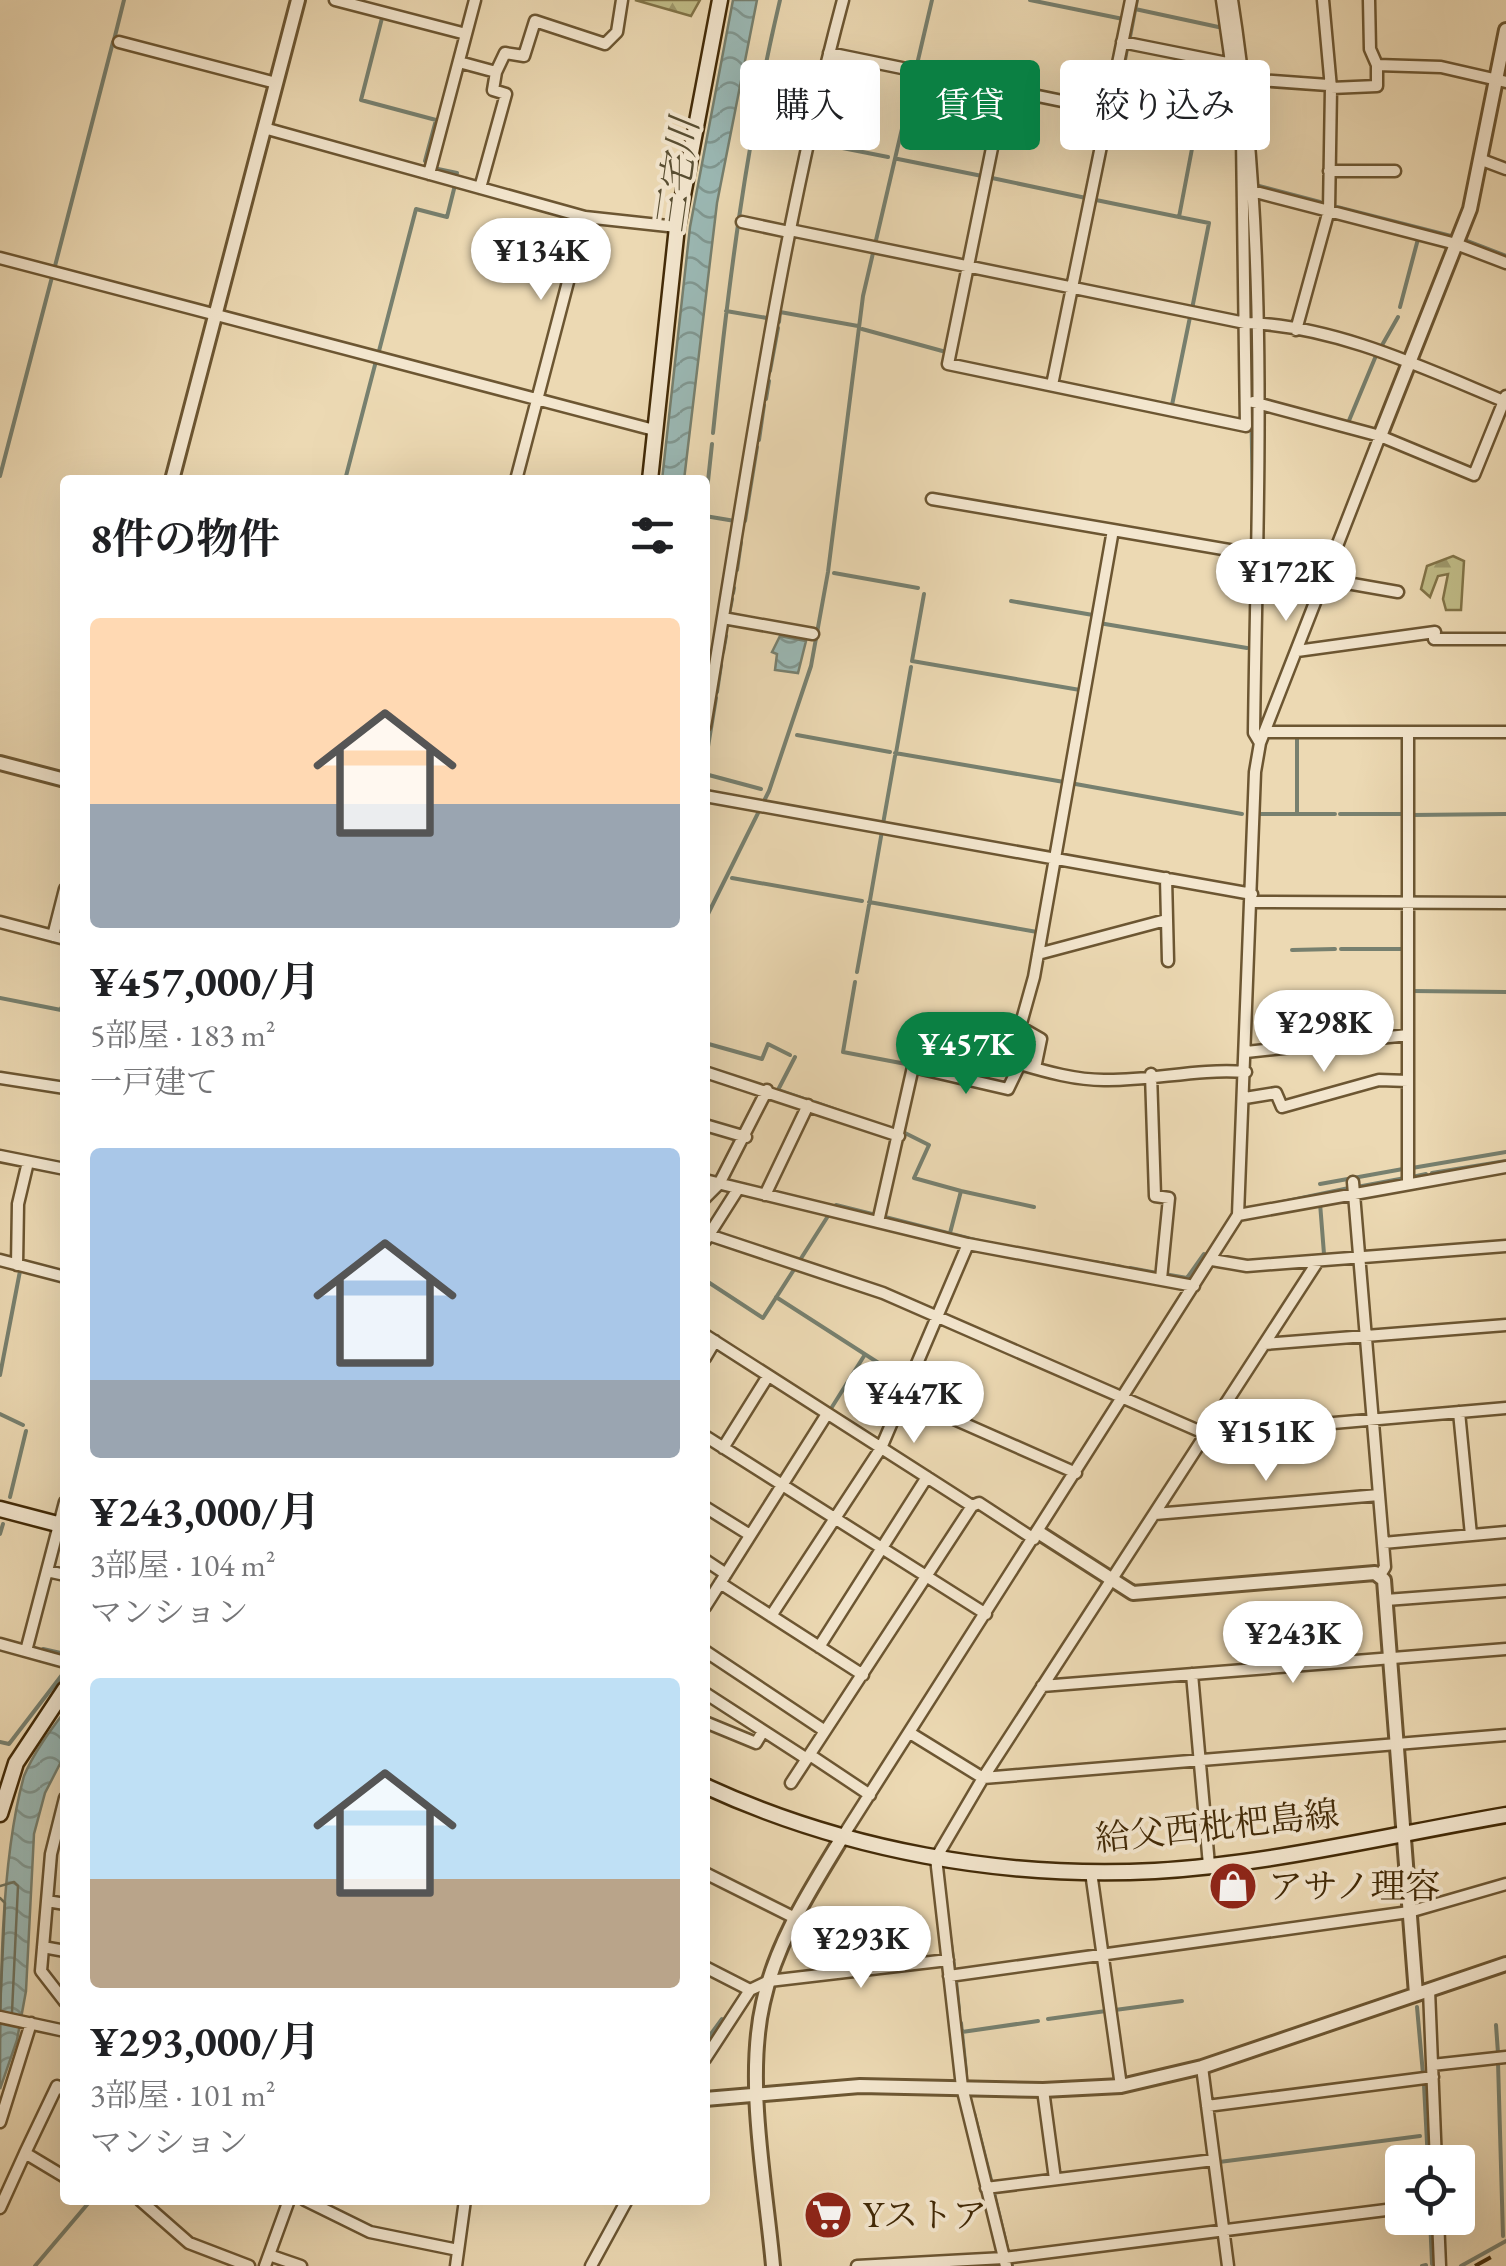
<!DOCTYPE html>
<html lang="ja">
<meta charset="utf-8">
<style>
body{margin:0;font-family:"EB Garamond","Noto Serif JP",serif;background:#f6f6f6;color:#202124;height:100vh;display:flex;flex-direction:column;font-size:38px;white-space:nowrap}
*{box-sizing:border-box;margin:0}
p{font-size:32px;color:#757577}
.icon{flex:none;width:55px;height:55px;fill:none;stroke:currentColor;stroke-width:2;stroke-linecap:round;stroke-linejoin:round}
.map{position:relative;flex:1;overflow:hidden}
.drawer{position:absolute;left:60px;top:475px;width:650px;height:1730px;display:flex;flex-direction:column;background:#fff;border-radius:10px;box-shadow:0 10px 40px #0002}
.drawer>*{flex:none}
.guide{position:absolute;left:740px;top:60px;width:615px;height:90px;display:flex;gap:20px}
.fabs{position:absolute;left:1385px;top:2145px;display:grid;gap:20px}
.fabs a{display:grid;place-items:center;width:90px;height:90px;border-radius:10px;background:#fff;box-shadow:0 10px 40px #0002;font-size:50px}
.price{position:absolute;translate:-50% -85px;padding:0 22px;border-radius:35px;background:#fff;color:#222;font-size:32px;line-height:65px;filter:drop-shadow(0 2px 5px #0008)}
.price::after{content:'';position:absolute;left:50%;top:60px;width:30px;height:22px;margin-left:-15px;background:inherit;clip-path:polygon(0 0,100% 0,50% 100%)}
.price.on{background:#0b8043;color:#fff}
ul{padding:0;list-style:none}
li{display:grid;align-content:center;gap:20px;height:530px;padding:0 30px}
li span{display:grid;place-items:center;height:310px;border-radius:10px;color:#555}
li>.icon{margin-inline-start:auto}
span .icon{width:180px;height:180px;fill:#fffc;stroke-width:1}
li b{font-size:42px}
h2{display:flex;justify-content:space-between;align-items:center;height:120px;padding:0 30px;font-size:42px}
.chip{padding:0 35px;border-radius:10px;background:#fff;box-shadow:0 10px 40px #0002;font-size:35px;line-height:90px}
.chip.on{background:#0b8043;color:#fff}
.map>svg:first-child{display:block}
</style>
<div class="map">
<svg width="1506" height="2266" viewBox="0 0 1506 2266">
<defs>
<pattern id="forest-firs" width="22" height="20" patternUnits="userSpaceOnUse" patternTransform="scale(2.5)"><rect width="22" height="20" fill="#c0bc87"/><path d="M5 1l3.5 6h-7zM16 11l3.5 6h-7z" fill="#9e996c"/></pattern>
<pattern id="water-waves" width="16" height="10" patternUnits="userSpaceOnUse" patternTransform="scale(2.5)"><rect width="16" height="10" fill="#9bb9b5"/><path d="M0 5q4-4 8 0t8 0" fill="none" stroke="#809791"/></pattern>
</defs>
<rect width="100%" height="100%" fill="#ecd9b3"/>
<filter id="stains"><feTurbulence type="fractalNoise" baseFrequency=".002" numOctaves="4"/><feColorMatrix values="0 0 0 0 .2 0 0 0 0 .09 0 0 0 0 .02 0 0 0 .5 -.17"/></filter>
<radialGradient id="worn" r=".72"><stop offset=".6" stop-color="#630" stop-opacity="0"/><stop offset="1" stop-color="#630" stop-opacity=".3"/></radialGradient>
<!-- forest -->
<path fill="url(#forest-firs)" stroke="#817347" stroke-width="2.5" d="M 635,0 L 700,0 L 691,16 Z
M 1453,556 L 1464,561 L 1461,610 L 1446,610 L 1443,599 L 1448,574 L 1438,576 L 1430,597 L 1421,589 L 1427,566 Z"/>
<!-- water -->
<path fill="url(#water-waves)" stroke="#77806f" stroke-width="2.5" d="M 733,0 L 757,0 L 717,203 L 684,480 L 662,480 L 690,227 Z
M 780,636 L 806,641 L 798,673 L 775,670 L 777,654 L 772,652 Z
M 65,1711 L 65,1754 L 45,1793 L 34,1834 L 26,1991 L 17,2040 L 0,2089 C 0,1996 0,1862 24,1776 C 34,1752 50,1731 65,1711 Z"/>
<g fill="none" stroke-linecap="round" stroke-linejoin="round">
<!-- shore -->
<path stroke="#6e725e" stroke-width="2.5" d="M 0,1886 L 14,1882 L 18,1886 L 12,2012
M 0,1898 L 5,1903 L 0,2010"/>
<!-- stream -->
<path stroke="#77806f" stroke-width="4" d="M 1030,0 L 1123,19
M 1135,9 L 1223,28
M 382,18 L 361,100 L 436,120 L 425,161
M 1130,37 L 1137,0
M 114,40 L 124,0
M 1127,49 L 1122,77 L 1232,100 L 1233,104
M 1197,122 L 1234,129
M 752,128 L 802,140
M 812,142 L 888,157
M 898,159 L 982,176
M 438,169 L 457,173
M 992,178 L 1086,198
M 1259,186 L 1320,202
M 1096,200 L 1179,217 L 1195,133
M 1337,207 L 1451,236
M 1179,217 L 1209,223 L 1192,309
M 1248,233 L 1253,504
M 1465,240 L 1506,256
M 55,266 L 113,42
M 1400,307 L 1418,239
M 726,311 L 767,318
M 779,322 L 780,312 L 858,326
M 862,329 L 946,352
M 1381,347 L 1398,317
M 379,351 L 416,209 L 447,217 L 455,185
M 770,371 L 778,328
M 766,399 L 769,381
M 1172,405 L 1190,317
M 1348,423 L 1375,358
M 713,433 C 728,287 746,143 780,0
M 759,440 L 764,405
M 0,476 L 52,277
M 345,480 L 376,361
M 705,509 L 712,444
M 705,516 L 735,521
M 745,521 L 757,447
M 737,570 L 741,542
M 834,573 L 918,588
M 733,593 L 734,588
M 924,594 L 912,661 L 1080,690
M 1011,601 L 1093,615
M 729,614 L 732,599
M 1099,623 L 1247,648
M 723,652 L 726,636
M 717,692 L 721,665
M 797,735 L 890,752
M 895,753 L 1064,782
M 896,753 L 911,667
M 705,765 L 716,698
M 705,774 L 761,789
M 1070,783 L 1242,814
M 1259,814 L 1335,814
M 1297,814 L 1297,736
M 1340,814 L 1406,814
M 1412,815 L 1506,814
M 883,824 L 895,756
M 732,878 L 862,901
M 870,900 L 882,831
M 869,902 L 1037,932
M 705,920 L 769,791 L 811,666 L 828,572 L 863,296 L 932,0
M 1341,949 L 1405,949
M 1292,950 L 1335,949
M 857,972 L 869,905
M 855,982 L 843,1052 L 906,1064
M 1411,991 L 1506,992
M 0,998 L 61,1010 L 65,994
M 705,1043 L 762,1059 L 768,1044 L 790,1055
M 795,1057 L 778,1090 L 807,1100
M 814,1102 L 853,1116
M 905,1133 L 929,1145 L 914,1178 L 961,1191 L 950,1233
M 1412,1168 L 1506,1152
M 1432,1173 L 1506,1161
M 1412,1177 L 1426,1174
M 1320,1184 L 1403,1169
M 1357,1187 L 1405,1178
M 961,1191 L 1034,1207
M 1320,1203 L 1324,1254
M 836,1205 L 872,1214
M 1263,1206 L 1349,1188
M 885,1217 L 983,1242
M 800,1260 L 828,1216
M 1094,1262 L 1122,1267
M 1130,1268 L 1157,1273
M 1164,1274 L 1187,1278 L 1204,1254
M 705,1280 L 763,1318 L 795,1268
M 776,1297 L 905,1380
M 0,1375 L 20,1271
M 832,1407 L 864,1356
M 0,1414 L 23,1425
M 10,1497 L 26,1431
M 0,1534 L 3,1524
M 43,1649 L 65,1654
M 0,1742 L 9,1744 L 65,1671
M 947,1915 L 954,1966
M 956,1981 L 959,2010
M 1417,2007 L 1423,2074
M 1115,2010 L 1182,2001
M 1048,2019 L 1106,2011
M 961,2023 L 966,2072
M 1496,2025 L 1498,2053
M 962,2032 L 1038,2021
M 705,2042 L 722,2019
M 1498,2062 L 1503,2236
M 1424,2085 L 1428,2162
M 974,2113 L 991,2180
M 1219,2162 L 1420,2136
M 994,2193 L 1008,2252
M 1430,2218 L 1432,2264
M 1012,2265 L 1012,2266
M 35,2266 L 91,2200
M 1422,2266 L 1426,2265
M 1461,2266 L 1506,2241"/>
<!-- minor casing -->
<g stroke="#6c5632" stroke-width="15">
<path id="minor" d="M 335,0 L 466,34
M 1232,0 C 1270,241 1257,490 1254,733 L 1260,743
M 1369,0 L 1370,49 L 1377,65
M 119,42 L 276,83
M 1122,42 L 1232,64
M 829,53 L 1242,138
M 459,62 L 496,72 L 493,90 L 506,94 L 480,188
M 496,72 L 505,53 L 524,56 L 535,21 L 605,44 L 617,32 L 622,0
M 1244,79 L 1328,85
M 1331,88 L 1377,86 L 1377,65 L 1441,67 L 1506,82
M 1004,89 L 948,364 L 1246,426 L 1242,138 L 1222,0
M 264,128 L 585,217 L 677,227
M 1482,160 L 1506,169
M 1329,171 L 1395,171
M 429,174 L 475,0
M 1248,190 L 1456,244 L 1506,263
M 742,222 L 789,232
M 790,230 L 1245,323 C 1334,325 1424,368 1506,402
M 0,258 L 654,430
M 1296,330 L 1329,210 L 1331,88 L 1323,0
M 1052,385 L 1131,0
M 1253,402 L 1380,436 L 1474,475 L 1506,396
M 516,480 L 585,217
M 932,499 L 1113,530
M 1324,579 L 1398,592
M 723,618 L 813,634
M 1297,651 L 1435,632 L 1434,639 L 1506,639
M 705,726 C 746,483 779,238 843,0
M 1264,732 L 1506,732
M 705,796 L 1252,894
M 1166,878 L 1168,961
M 1251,902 L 1506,903
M 0,922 L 65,939
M 53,936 L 65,889
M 1038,954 L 1166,920
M 1246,1052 L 1408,1035
M 1035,1068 L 1041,1039 L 1020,1027 L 1034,977 L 1113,530 L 1258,555
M 705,1072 L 899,1136
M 1151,1074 L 1155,1196 L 1169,1198 L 1161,1279
M 0,1078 L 65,1088
M 1245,1098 L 1276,1093 L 1282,1107 L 1379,1080 L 1408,1081
M 705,1125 L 746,1137
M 0,1156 L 65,1169
M 705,1180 L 968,1244 L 1194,1286
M 1353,1182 L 1385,1567 L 1380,1575
M 1408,1184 L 1408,732
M 765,1195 L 808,1105
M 705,1198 L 719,1184 L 767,1090
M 1238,1215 L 1506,1167
M 878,1222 L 913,1067 L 1008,1089 L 1020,1064 C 1047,1072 1076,1080 1104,1080 C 1152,1081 1197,1068 1246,1072
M 709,1235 L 883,1293 L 1206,1434 L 1506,1408
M 705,1241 L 738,1189
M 0,1260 L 65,1277
M 1212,1260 L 1247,1266 L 1506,1246
M 17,1265 L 18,1204 L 28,1162
M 705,1335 L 972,1506 L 979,1503 L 1034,1539
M 1264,1344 L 1506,1325
M 705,1358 L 715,1341
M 904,1397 L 1076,1473
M 1459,1412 L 1471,1535
M 705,1436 L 986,1614
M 723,1448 L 768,1376
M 705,1507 L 750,1535
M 1155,1514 L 1379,1495
M 1383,1543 L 1506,1532
M 705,1560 L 726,1574
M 47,1571 L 65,1575
M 720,1583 L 863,1675
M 1386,1600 L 1506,1591
M 705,1607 L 827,1414
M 771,1616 L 881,1448 L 968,1244
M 0,1644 L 65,1662
M 819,1647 L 927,1477
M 26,1651 L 65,1502
M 705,1651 L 825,1731 L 791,1783
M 1192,1674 L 1209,1865
M 1042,1686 L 1506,1649
M 705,1693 L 807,1759
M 705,1722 L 756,1743 L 763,1731
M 825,1731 L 972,1506
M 910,1733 L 983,1778 L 1506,1735
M 810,1755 L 870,1795
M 65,1798 L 51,1854 L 41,1971 L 65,2002
M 843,1836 L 1238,1215 L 1255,772 L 1260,743 L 1380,436
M 1091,1872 L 1121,2086
M 705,1873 L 795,1918
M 47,1901 L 65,1904
M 43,1947 L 65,1951
M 705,1967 L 750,1990
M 949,1976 L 1409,1912 L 1506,1884
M 1429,1990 L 1436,2162
M 0,2017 L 65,2031
M 705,2059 L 750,1990 L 769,1981 L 948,1960
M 1432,2065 L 1506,2057
M 1202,2067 L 1228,2266
M 1043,2090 L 1055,2179
M 1207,2106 L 1433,2077
M 0,2122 L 31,2023
M 25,2153 L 57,2086 L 65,2091
M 986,2188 L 1214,2160
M 140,2200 L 189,2243 L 249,2266
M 305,2200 L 370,2232 L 458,2250
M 0,2208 L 25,2153 L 65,2177
M 1438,2218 L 1440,2266
M 269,2255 L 301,2266
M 265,2266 L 289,2200
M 456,2266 L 465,2200
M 591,2266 L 627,2200
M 857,2266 L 1004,2258 L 1402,2208
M 1006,2266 L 962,2087 L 936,1858 L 983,1778 L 1318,1261"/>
</g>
<!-- tertiary casing -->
<g stroke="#6c5632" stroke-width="18">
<path id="tertiary" d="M 1380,436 L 1470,209 L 1506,30
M 172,480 L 298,0
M 0,763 L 65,780
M 1038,1532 L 1133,1593 L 1375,1573 L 1384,1580 L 1416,1994
M 705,2099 L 860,2086 L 1043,2090 L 1121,2086 L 1202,2067 L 1506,1964
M 773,2266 C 766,2186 745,2082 763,2003 C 776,1942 811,1889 843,1836"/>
</g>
<!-- secondary casing -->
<g stroke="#422a07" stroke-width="19">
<path id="secondary" d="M 650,480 L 677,227 L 720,0
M 0,1509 L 65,1526
M 705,1786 C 844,1850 1002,1879 1155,1871 C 1272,1864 1390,1835 1506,1815
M 0,1814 L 16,1763 L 65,1689"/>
</g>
<!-- minor -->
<use href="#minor" stroke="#f3e6ce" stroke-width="10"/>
<!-- tertiary -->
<use href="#tertiary" stroke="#f3e6ce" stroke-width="12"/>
<!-- secondary -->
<use href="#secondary" stroke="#f3e6ce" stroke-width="14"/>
<!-- rail -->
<path stroke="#422a07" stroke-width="4" stroke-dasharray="18 18" stroke-linecap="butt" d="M 1475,2266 L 1506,2249"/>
</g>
<!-- icons -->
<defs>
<g id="shop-disc" transform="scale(2.5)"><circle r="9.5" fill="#8f2418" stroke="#f3e6ce"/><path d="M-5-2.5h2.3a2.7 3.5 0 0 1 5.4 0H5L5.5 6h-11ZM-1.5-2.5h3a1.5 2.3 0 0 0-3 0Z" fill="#fff"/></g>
<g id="supermarket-disc" transform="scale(2.5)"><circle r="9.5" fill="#8f2418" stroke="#f3e6ce"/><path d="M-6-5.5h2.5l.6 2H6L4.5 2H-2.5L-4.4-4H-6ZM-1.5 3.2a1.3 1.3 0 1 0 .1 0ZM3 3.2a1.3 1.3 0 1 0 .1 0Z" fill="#fff"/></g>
</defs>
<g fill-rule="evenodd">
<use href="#shop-disc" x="1233" y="1886"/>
<use href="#supermarket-disc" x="828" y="2215"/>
</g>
<g text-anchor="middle" stroke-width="8" stroke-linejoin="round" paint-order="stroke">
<!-- street labels -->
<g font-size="35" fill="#422a07" stroke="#f3e6ce">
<text transform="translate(1217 1826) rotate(-6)" y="12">給父西枇杷島線</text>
</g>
<!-- poi labels -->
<g font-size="35" fill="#422a07" stroke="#f3e6ce" text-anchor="start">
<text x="1268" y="1898">アサノ理容</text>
<text x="863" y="2227">Yストア</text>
</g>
<!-- water labels -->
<g font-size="38" font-style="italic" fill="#584e32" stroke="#f3e6ce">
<text transform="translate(677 175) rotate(-82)" y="13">三宅川</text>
</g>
</g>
<rect width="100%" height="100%" filter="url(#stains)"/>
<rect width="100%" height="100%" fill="url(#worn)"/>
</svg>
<div class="fabs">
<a><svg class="icon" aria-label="locate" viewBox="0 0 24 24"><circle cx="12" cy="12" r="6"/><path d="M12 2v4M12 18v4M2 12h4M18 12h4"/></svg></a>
</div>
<b class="price" style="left:541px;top:303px">¥134K</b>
<b class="price" style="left:1286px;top:624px">¥172K</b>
<b class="price" style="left:1324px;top:1075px">¥298K</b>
<b class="price on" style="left:966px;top:1097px">¥457K</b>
<b class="price" style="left:914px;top:1446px">¥447K</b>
<b class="price" style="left:1266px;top:1484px">¥151K</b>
<b class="price" style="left:1293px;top:1686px">¥243K</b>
<b class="price" style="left:861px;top:1991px">¥293K</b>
<div class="guide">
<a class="chip">購入</a>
<a class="chip on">賃貸</a>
<a class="chip">絞り込み</a>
</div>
<section class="drawer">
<h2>8件の物件<svg class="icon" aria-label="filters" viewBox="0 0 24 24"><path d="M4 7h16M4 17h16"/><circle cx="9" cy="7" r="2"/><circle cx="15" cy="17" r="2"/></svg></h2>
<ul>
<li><span style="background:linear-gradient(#ffd9b3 60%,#9aa5b1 0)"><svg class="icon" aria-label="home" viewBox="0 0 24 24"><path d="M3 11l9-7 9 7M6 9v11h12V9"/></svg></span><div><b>¥457,000/月</b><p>5部屋 · 183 m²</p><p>一戸建て</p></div></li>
<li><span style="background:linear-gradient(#a9c7e8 75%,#9aa5b1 0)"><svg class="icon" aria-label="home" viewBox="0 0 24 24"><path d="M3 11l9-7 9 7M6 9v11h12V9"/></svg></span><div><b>¥243,000/月</b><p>3部屋 · 104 m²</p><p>マンション</p></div></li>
<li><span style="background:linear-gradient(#bfe0f5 65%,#b9a48a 0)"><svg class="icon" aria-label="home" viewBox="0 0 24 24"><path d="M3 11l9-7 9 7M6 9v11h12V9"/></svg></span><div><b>¥293,000/月</b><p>3部屋 · 101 m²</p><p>マンション</p></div></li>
</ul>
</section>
</div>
